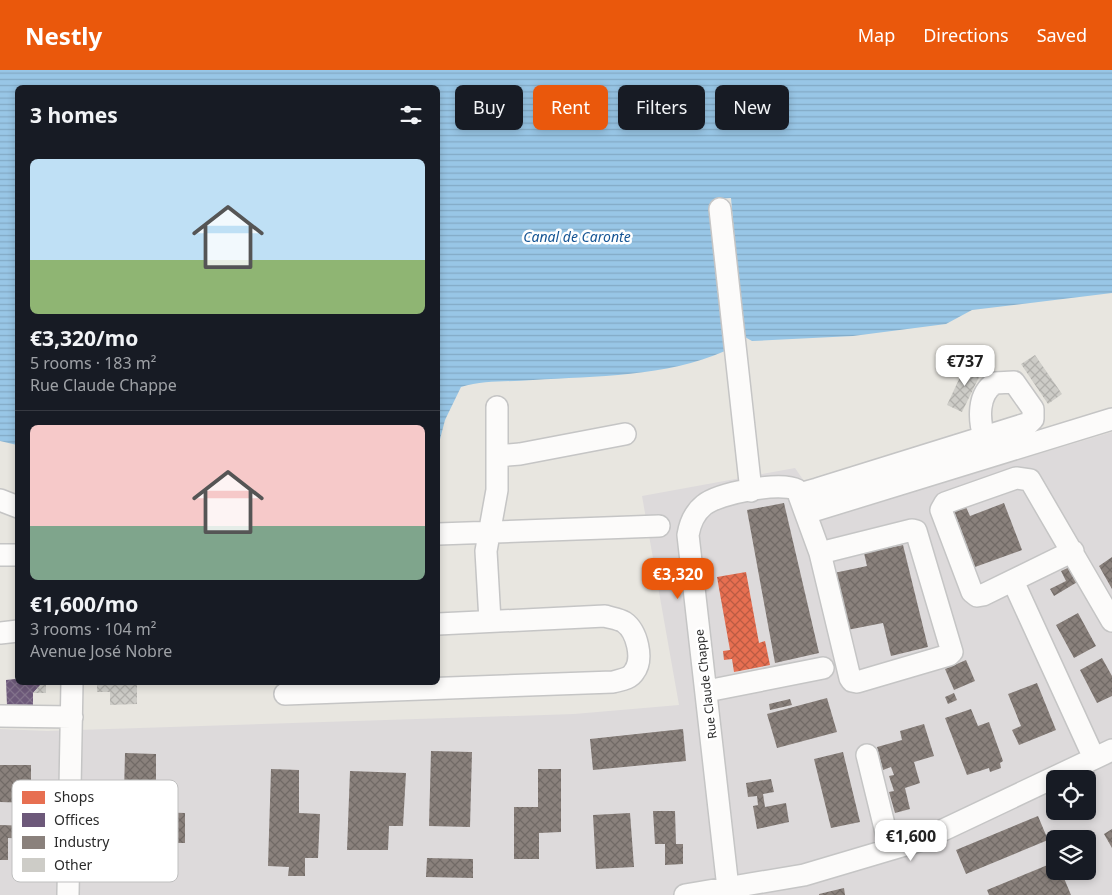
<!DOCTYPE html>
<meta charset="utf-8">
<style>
body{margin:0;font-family:"Noto Sans",sans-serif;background:#20242c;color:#f1f3f6;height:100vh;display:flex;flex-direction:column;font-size:19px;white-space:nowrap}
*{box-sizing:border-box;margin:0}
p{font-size:16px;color:#9ea1a6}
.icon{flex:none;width:28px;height:28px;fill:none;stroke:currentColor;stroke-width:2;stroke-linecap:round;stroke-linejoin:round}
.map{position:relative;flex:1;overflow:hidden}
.details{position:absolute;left:15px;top:15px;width:425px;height:600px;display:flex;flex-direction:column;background:#171b24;border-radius:8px;box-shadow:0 2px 8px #0003}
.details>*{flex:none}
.banner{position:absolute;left:455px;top:15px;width:475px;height:45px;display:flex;gap:10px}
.fabs{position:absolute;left:1046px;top:700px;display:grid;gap:10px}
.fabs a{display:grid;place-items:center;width:50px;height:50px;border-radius:8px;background:#171b24;box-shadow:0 2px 8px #0003;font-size:25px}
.price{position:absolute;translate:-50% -42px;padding:0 11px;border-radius:10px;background:#fff;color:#222;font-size:16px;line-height:32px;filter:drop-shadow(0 1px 2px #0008)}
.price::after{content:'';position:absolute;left:50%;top:30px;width:15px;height:11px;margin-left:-8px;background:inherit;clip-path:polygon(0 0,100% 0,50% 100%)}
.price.active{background:#ea580c;color:#fff}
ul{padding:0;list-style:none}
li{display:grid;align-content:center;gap:10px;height:265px;padding:0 15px}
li+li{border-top:1px solid #363941}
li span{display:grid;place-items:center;height:155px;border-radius:8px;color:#555}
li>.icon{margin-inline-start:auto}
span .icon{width:90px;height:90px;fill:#fffc;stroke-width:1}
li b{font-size:21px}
h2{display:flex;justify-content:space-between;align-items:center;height:60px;padding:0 15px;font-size:21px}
.tag{padding:0 18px;border-radius:8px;background:#171b24;box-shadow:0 2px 8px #0003;font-size:18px;line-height:45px}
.tag.active{background:#ea580c;color:#fff}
header{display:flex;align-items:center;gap:30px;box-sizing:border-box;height:70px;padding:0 25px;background:#ea580c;color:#fff}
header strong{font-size:24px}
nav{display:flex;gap:28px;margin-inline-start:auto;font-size:18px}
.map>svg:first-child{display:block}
</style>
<header>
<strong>Nestly</strong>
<nav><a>Map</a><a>Directions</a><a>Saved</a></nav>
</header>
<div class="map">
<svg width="1112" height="825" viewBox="0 0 1112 825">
<defs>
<pattern id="water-rules" width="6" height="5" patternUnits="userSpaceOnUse" patternTransform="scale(1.25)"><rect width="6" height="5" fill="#98c6e6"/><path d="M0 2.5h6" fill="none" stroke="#83aac5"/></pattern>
<pattern id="shops-cross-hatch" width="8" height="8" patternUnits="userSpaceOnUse" patternTransform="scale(1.25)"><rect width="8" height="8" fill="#e76f51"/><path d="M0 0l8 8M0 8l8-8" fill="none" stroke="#bb5b43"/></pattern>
<pattern id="offices-cross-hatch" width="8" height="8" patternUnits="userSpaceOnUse" patternTransform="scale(1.25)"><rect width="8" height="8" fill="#6d597a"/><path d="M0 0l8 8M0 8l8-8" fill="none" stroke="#82728b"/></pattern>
<pattern id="industry-cross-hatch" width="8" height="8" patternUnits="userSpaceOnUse" patternTransform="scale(1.25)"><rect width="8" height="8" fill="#8a817c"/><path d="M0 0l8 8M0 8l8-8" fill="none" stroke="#716a66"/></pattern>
<pattern id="building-cross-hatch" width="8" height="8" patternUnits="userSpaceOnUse" patternTransform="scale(1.25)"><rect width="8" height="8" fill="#cdccc7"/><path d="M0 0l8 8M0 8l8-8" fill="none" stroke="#b0afab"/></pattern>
</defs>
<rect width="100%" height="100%" fill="#e8e6e0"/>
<!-- industrial -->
<path fill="#dddadb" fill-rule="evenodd" d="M 1112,362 L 1112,825 L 0,825 L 0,659 L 47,661 L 574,644 L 679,635 L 642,426 L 795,398 L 829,447 ZM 1055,709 L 1088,709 L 1088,741 L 1055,741 ZM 1055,769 L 1088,769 L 1088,801 L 1055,801 Z"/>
<!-- water -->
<path fill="url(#water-rules)" d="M 0,0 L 1112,0 L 1112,223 L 972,240 L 946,254 L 853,266 L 752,271 L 743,266 L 731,128 L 715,129 L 725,281 C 666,307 596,306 533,310 C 509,312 485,310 461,317 L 445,350 L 438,377 L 438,18 L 18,18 L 17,375 L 0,371 Z"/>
<!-- shops -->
<path fill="url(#shops-cross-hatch)" d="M 746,502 L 759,573 L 765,571 L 770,595 L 734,602 L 732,589 L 724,590 L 723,581 L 730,580 L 717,507 Z"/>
<!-- offices -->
<path fill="url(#offices-cross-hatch)" d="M 15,609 L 18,612 L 43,612 L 33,623 L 33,636 L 7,636 L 6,610 Z"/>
<!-- industry -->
<path fill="url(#industry-cross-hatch)" d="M 784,433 L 819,583 L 775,593 L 747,440 Z
M 1004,433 L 1022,480 L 975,497 L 954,441 L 966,437 L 970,446 Z
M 903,475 L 928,577 L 891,586 L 883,553 L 847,560 L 834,503 L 867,496 L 864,483 Z
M 1112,487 L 1112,519 L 1099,496 Z
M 1072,496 L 1079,511 L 1054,526 L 1050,519 L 1066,511 L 1061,501 Z
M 1078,543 L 1096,576 L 1074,588 L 1056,555 Z
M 1102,588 L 1112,606 L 1112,626 L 1097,633 L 1080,600 Z
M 966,590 L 975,611 L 954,620 L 945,599 Z
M 1037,613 L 1056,660 L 1019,675 L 1012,660 L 1021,656 L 1008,624 Z
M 954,623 L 957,630 L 948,634 L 945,627 Z
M 827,628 L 837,662 L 777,678 L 767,644 Z
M 790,629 L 792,635 L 770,640 L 769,634 Z
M 971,639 L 978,656 L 989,652 L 1003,691 L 1000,693 L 1001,698 L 990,702 L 989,698 L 967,705 L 945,648 Z
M 924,654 L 934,686 L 914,692 L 920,713 L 905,718 L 910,739 L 895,743 L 889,722 L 894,721 L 889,706 L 894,705 L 891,697 L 883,700 L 877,677 L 902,670 L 900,661 Z
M 683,659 L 686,691 L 593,700 L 590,669 Z
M 431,681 L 472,682 L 470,757 L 429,756 Z
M 843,682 L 860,752 L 831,758 L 814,689 Z
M 125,683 L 156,684 L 156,742 L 185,743 L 185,773 L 172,773 L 171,803 L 122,803 Z
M 0,695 L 31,695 L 31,733 L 0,732 Z
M 271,699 L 299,700 L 299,743 L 320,744 L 318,788 L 305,788 L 305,806 L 288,806 L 289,797 L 268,796 Z
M 538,699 L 561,699 L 561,762 L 539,763 L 539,789 L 514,789 L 514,737 L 538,737 Z
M 350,701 L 406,703 L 403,756 L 389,756 L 388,780 L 347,780 Z
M 771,709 L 774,722 L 763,724 L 765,737 L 786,733 L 789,752 L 757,759 L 753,736 L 758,735 L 757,726 L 748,727 L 746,713 Z
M 653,741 L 675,741 L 676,774 L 683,774 L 683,794 L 665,795 L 665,774 L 655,774 Z
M 630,743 L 634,797 L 596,799 L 593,745 Z
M 1038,746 L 1048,770 L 966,804 L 956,780 Z
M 0,755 L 32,756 L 32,769 L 8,768 L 8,790 L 0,790 Z
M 1112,759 L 1112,778 L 1104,764 Z
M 427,788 L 473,789 L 473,808 L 426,807 Z
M 1055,792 L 1055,801 L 1061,801 L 1071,825 L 989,825 L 987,820 Z
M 844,818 L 845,825 L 819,825 L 819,824 Z"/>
<!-- building -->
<path fill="url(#building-cross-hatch)" d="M 1035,285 L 1062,324 L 1048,334 L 1021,294 Z
M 967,292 L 986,301 L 982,301 L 962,342 L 947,335 Z
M 43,612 L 46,612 L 46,623 L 33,623 Z
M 97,612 L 137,612 L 137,634 L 110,635 L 110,622 L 97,622 Z"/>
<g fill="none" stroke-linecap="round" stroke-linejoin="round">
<!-- minor casing -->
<g stroke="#c5c5c5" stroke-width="24">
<path id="minor" d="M 720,139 L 751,421
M 497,386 L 520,384 L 625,364
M 799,424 L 817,419 L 1029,353 L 1033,349 L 1033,339 L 1014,312 L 995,313 C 977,324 979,350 984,367
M 0,430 L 18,437
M 806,443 L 1112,349
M 438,464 L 659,456
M 1073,481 L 983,525 L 977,526 L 972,522 L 941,440 L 945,433 L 1016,408 L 1030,410 L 1112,551
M 0,485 L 18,485
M 1013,511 L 1094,688
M 490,551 L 486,481 L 497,420 L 497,337
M 0,563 L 18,561
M 707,621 L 823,598
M 285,624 L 613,612 C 620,610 630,609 634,602 C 644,589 637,561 624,552 C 619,549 611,548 605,546 L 438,554
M 0,646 L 72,647
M 867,685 L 890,779
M 728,818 L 688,465 C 690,453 694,443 704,435 C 719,423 781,411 797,420 L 820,483 L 850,608 L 852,611 L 857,612 L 949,585 L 952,582 L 916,461 L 912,460 L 820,483
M 68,824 L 72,612
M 685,825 L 804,805 L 922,770 L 1112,680"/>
</g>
<!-- minor -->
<use href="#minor" stroke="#fcfbfa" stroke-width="21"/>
</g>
<g text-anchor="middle" stroke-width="5" stroke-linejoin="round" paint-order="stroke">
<!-- street labels -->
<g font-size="12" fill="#2a2a2a" stroke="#fff">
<text transform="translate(706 614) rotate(-97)" y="4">Rue Claude Chappe</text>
</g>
<!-- water labels -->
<g font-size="14" font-style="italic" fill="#155594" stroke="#fff">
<text x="577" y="172">Canal de Caronte</text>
</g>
</g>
<!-- legend -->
<rect x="12" y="710" width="166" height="102" rx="8" fill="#fff" stroke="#bfbfbf" stroke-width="1"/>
<rect x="22" y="721" width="23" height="13" fill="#e76f51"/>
<rect x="22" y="743" width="23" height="14" fill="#6d597a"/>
<rect x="22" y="766" width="23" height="13" fill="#8a817c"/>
<rect x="22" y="788" width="23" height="14" fill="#cdccc7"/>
<g font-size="14" fill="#2a2a2a">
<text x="54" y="732">Shops</text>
<text x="54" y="755">Offices</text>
<text x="54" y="777">Industry</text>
<text x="54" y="800">Other</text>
</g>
</svg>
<div class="fabs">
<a><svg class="icon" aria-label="locate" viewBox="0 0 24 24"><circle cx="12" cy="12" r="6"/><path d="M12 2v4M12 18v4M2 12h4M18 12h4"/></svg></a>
<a><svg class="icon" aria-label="layers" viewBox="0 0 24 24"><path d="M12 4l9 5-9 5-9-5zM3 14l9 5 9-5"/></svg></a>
</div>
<b class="price" style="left:965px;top:317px">€737</b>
<b class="price active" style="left:678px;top:530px">€3,320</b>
<b class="price" style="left:911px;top:792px">€1,600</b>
<div class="banner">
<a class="tag">Buy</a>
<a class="tag active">Rent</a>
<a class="tag">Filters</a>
<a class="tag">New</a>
</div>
<section class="details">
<h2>3 homes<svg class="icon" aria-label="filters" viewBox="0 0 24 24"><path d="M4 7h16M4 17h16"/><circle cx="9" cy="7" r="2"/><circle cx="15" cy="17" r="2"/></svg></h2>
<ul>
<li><span style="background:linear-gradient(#bfe0f5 65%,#8fb573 0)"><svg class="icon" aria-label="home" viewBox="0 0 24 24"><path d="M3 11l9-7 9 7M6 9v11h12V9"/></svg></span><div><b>€3,320/mo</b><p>5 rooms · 183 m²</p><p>Rue Claude Chappe</p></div></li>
<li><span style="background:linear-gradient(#f6c9c9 65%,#7fa58c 0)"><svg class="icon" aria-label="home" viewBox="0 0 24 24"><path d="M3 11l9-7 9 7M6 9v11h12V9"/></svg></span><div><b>€1,600/mo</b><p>3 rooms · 104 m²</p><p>Avenue José Nobre</p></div></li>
</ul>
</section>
</div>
